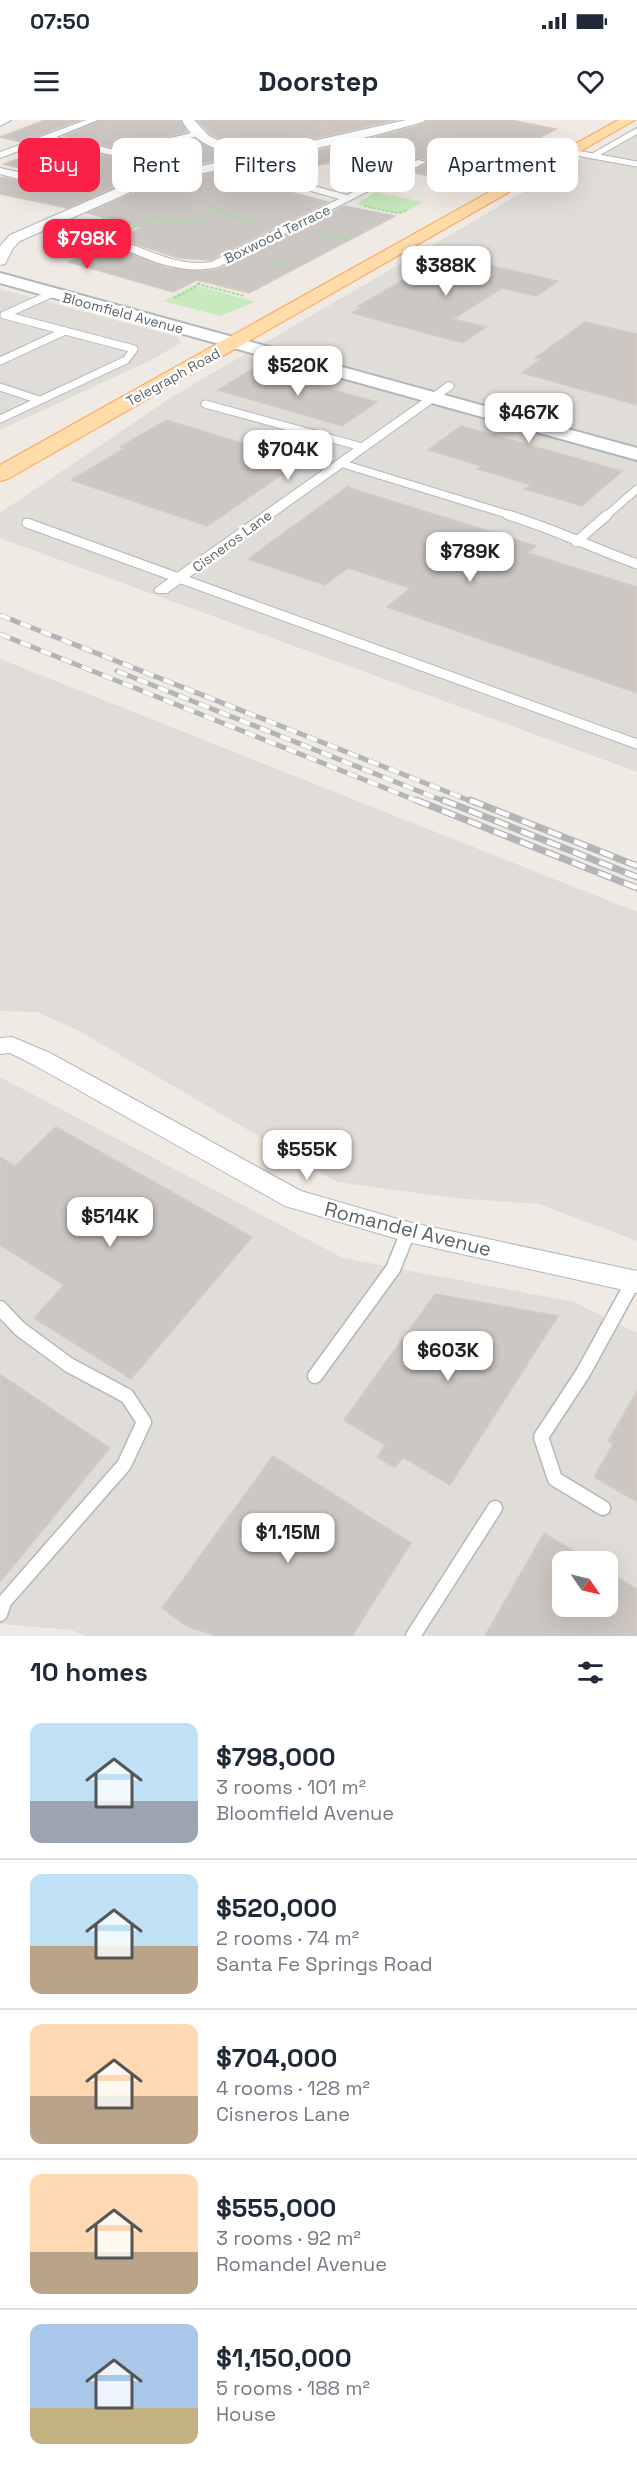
<!DOCTYPE html>
<meta charset="utf-8">
<style>
body{margin:0;font-family:"Space Grotesk",sans-serif;background:#f2f2f3;color:#1f2937;height:100vh;display:flex;flex-direction:column;font-size:22px;white-space:nowrap}
*{box-sizing:border-box;margin:0}
p{font-size:20px;color:#747a83}
.icon{flex:none;width:33px;height:33px;fill:none;stroke:currentColor;stroke-width:2;stroke-linecap:round;stroke-linejoin:round}
.map{position:relative;height:1516px;overflow:hidden}
.details{display:flex;flex-direction:column;background:#fff;flex:1}
.details>*{flex:none}
.banner{position:absolute;left:18px;top:18px;width:602px;height:54px;display:flex;gap:12px}
.needle{width:39px;rotate:124deg}
.fabs{position:absolute;left:552px;top:1431px;display:grid;gap:12px}
.fabs a{display:grid;place-items:center;width:66px;height:66px;border-radius:12px;background:#fff;box-shadow:0 6px 24px #0002;font-size:30px}
.price{position:absolute;translate:-50% -51px;padding:0 14px;border-radius:12px;background:#fff;color:#222;font-size:20px;line-height:39px;filter:drop-shadow(0 2px 3px #0008)}
.price::after{content:'';position:absolute;left:50%;top:36px;width:18px;height:14px;margin-left:-9px;background:inherit;clip-path:polygon(0 0,100% 0,50% 100%)}
.price.current{background:#fa2046;color:#fff}
ul{padding:0;list-style:none}
li{display:flex;align-items:center;gap:18px;height:150px;padding:0 30px}
li+li{border-top:2px solid #e0e1e3}
li span{display:grid;place-items:center;flex:none;width:168px;height:120px;border-radius:12px;color:#555}
li>.icon{margin-inline-start:auto}
span .icon{width:72px;height:72px;fill:#fffc;stroke-width:1}
li b{font-size:26px}
h2{display:flex;justify-content:space-between;align-items:center;height:72px;padding:0 30px;font-size:26px}
.pill{padding:0 21px;border-radius:12px;background:#fff;box-shadow:0 6px 24px #0002;font-size:21px;line-height:54px}
.pill.current{background:#fa2046;color:#fff}
.status{display:flex;justify-content:space-between;align-items:center;height:42px;padding:0 30px;background:#fff;direction:ltr}
.status svg{height:16px;fill:currentColor}
header{display:flex;justify-content:space-between;align-items:center;height:78px;padding:0 30px;background:#fff;font-size:27px;font-weight:600}
.map>svg:first-child{display:block}
</style>
<div class="status"><b>07:50</b><svg viewBox="0 0 49 12"><path d="M0 12V9h3v3zM5 12V6h3v6zM10 12V3h3v9zM15 12V0h3v12zM26 1h20v11H26zM47 4h2v5h-2z"/></svg></div>
<header><svg class="icon" aria-label="menu" viewBox="0 0 24 24"><path d="M4 6h16M4 12h16M4 18h16"/></svg>Doorstep<svg class="icon" aria-label="heart" viewBox="0 0 24 24"><path d="M12 20l-8-8c-3-5 5-10 8-4 3-6 11-1 8 4z"/></svg></header>
<div class="map">
<svg width="637" height="1516" viewBox="0 0 637 1516">
<rect width="100%" height="100%" fill="#f0eae4"/>
<!-- industrial -->
<path fill="#e0dcd8" fill-rule="evenodd" d="M 637,6 L 637,652 L 0,418 L 0,393 L 175,275 Z
M 0,169 L 178,217 L 181,223 L 147,242 L 0,310 Z
M 0,539 L 637,792 L 637,1121 L 539,1084 L 454,1078 L 337,1062 L 79,911 L 37,892 L 0,891 Z
M 0,957 L 343,1138 L 574,1182 L 637,1213 L 637,1516 L 86,1516 L 71,1510 L 0,1504 ZM 562,1442 L 608,1442 L 608,1486 L 562,1486 Z"/>
<!-- green -->
<path fill="#c9eabe" d="M 375,72 L 423,82 L 401,94 L 357,84 Z
M 194,165 L 249,180 L 255,182 L 220,196 L 164,181 Z"/>
<!-- building -->
<path fill="#cdc7c3" stroke="#d5cac1" stroke-width="1.5" d="M 45,0 L 80,0 L 21,22 L 0,17 Z
M 100,0 L 180,0 L 187,12 L 165,17 L 130,31 L 64,16 Z
M 197,0 L 396,0 L 251,33 L 210,14 Z
M 427,0 L 511,0 L 556,9 L 458,62 L 411,52 L 428,43 L 427,40 L 419,38 L 395,49 L 367,54 L 339,41 L 287,51 L 266,42 L 373,18 L 424,4 Z
M 195,19 L 230,37 L 136,58 L 67,88 L 0,74 L 0,58 L 3,57 L 59,71 L 81,72 L 90,69 L 88,66 L 20,50 L 23,49 L 4,44 L 48,27 L 40,26 L 46,23 L 131,41 Z
M 249,45 L 270,55 L 245,60 L 328,82 L 210,140 L 178,138 L 127,121 L 120,123 L 121,130 L 168,148 L 206,151 L 219,149 L 344,86 L 395,96 L 249,173 L 197,160 L 173,172 L 69,142 L 142,107 L 88,93 L 145,68 Z
M 445,138 L 475,145 L 479,143 L 558,161 L 536,176 L 502,168 L 453,199 L 486,207 L 462,223 L 352,193 L 361,187 L 358,186 L 439,139 Z
M 585,202 L 637,214 L 637,285 L 522,253 L 541,239 L 535,238 Z
M 254,248 L 377,282 L 342,306 L 218,270 Z
M 166,300 L 302,341 L 207,406 L 71,360 L 125,328 L 120,327 Z
M 461,306 L 622,351 L 582,386 L 525,369 L 531,365 L 477,349 L 481,346 L 428,330 Z
M 347,367 L 536,426 L 528,433 L 637,467 L 637,573 L 387,487 L 410,468 L 348,448 L 325,465 L 248,439 Z
M 56,1007 L 252,1117 L 131,1259 L 34,1198 L 64,1165 L 0,1125 L 0,1037 L 15,1046 Z
M 435,1174 L 558,1196 L 450,1365 L 403,1337 L 395,1348 L 377,1337 L 385,1325 L 344,1300 Z
M 0,1254 L 110,1328 L 0,1462 Z
M 637,1271 L 637,1382 L 594,1357 L 613,1324 L 608,1321 Z
M 273,1336 L 411,1423 L 352,1516 L 218,1516 L 188,1507 L 162,1488 Z
M 544,1413 L 591,1442 L 562,1442 L 562,1486 L 608,1486 L 608,1452 L 637,1469 L 637,1516 L 485,1516 Z"/>
<g fill="none" stroke-linecap="round" stroke-linejoin="round">
<!-- service-far3 casing -->
<g stroke="#b2b7ba" stroke-width="7">
<path id="service-far3" d="M 571,32 L 637,44
M 593,36 L 637,11
M 51,174 L 53,173"/>
</g>
<!-- service-far2 casing -->
<g stroke="#b2b7ba" stroke-width="9">
<path id="service-far2" d="M 4,195 L 53,173
M 0,241 L 65,211
M 0,267 L 39,280
M 205,284 L 362,327
M 0,299 L 126,240 L 134,229 L 4,195
M 340,343 L 513,396
M 606,396 L 637,369"/>
</g>
<!-- service-far1 casing -->
<g stroke="#b2b7ba" stroke-width="11">
<path id="service-far1" d="M 508,395 C 552,408 593,428 637,444
M 27,403 L 637,624
M 576,422 L 607,395"/>
</g>
<!-- service casing -->
<g stroke="#b2b7ba" stroke-width="17">
<path id="service" d="M 0,1188 L 20,1209 L 69,1245 L 127,1276 L 144,1302 L 124,1345 L 4,1482 L 0,1494
M 315,1256 L 393,1149 L 408,1112
M 603,1388 L 555,1359 L 541,1317 L 583,1253 L 634,1160
M 413,1516 L 495,1388"/>
</g>
<!-- minor casing -->
<g stroke="#b2b7ba" stroke-width="2">
<path id="minor" d="M 0,0 L 11,0 L 0,6 Z
M 86,0 L 98,0 L 56,17 L 130,33 L 166,19 L 200,11 L 204,14 L 172,23 L 131,39 L 46,21 L 0,38 L 0,32 Z
M 249,36 L 310,65 L 347,75 L 418,40 L 426,42 L 218,147 C 185,155 152,142 122,128 L 122,124 L 126,123 C 155,132 179,147 211,142 L 339,79 L 304,69 L 246,41 L 246,37 Z
M 0,48 L 88,68 C 75,77 17,58 0,54 Z
M 448,262 L 452,263 L 454,266 L 452,269 L 167,473 L 157,473 L 154,470 L 157,467 Z
M 12,917 L 50,933 L 301,1071 L 408,1102 L 637,1151 L 637,1173 L 408,1122 L 285,1086 L 34,945 L 10,933 L 0,934 L 0,918 Z"/>
</g>
<!-- tertiary casing -->
<g stroke="#b2b7ba" stroke-width="2">
<path id="tertiary" d="M 182,0 L 194,0 L 209,16 L 251,35 L 406,0 L 425,0 L 423,2 L 372,16 L 144,66 L 20,121 L 13,128 L 5,144 L 0,145 L 0,126 L 10,115 L 136,60 L 238,38 C 217,29 192,22 182,0 Z"/>
</g>
<!-- secondary casing -->
<g stroke="#b0b7ba" stroke-width="4">
<path id="secondary" d="M 0,153 L 637,328 L 637,340 L 0,163 Z"/>
</g>
<!-- primary casing -->
<g stroke="#ffa04e" stroke-width="2">
<path id="primary" d="M 618,0 L 635,0 L 8,359 L 0,361 L 0,345 Z"/>
</g>
<!-- path -->
<path stroke="#a0dda0" stroke-width="2" stroke-dasharray="3 1.5" stroke-linecap="butt" d="M 199,81 L 229,96 L 258,105
M 364,86 L 397,93 L 408,90
M 102,99 L 135,107
M 127,111 L 156,98 L 191,104 L 219,91
M 314,111 L 349,119
M 263,138 L 298,147
M 197,164 L 245,176
M 174,178 L 192,169 L 201,161"/>
<!-- service-far3 -->
<use href="#service-far3" stroke="#fff" stroke-width="5"/>
<!-- service-far2 -->
<use href="#service-far2" stroke="#fff" stroke-width="7"/>
<!-- service-far1 -->
<use href="#service-far1" stroke="#fff" stroke-width="9"/>
<!-- service -->
<use href="#service" stroke="#fff" stroke-width="14"/>
<!-- minor -->
<use href="#minor" fill="#fff" fill-rule="evenodd"/>
<!-- tertiary -->
<use href="#tertiary" fill="#fff" fill-rule="evenodd"/>
<!-- secondary -->
<use href="#secondary" fill="#fff" fill-rule="evenodd"/>
<!-- primary -->
<use href="#primary" fill="#ffdcaa" fill-rule="evenodd"/>
<!-- rail-far1 casing -->
<g stroke="#b3b4b5" stroke-width="5">
<path id="rail-far1" d="M 0,495 L 473,682
M 0,514 L 420,682
M 117,551 L 446,682"/>
</g>
<!-- rail casing -->
<g stroke="#b3b4b5" stroke-width="7">
<path id="rail" d="M 416,680 L 637,768
M 443,680 L 637,757
M 470,680 L 637,746"/>
</g>
<!-- rail-far1 -->
<use href="#rail-far1" stroke="#fff" stroke-width="4" stroke-dasharray="11" stroke-linecap="butt"/>
<!-- rail -->
<use href="#rail" stroke="#fff" stroke-width="4.5" stroke-dasharray="14" stroke-linecap="butt"/>
</g>
<g text-anchor="middle" stroke-width="5" stroke-linejoin="round" paint-order="stroke">
<!-- far-street labels -->
<g font-size="14" fill="#5c6366" stroke="#fff">
<text transform="translate(277 114) rotate(-26)" y="5">Boxwood Terrace</text>
<text transform="translate(123 193) rotate(15)" y="5">Bloomfield Avenue</text>
<text transform="translate(173 257) rotate(-29)" y="5">Telegraph Road</text>
<text transform="translate(232 421) rotate(-36)" y="5">Cisneros Lane</text>
</g>
<!-- near-street labels -->
<g font-size="20" fill="#5c6366" stroke="#fff">
<text transform="translate(408 1109) rotate(14)" y="7">Romandel Avenue</text>
</g>
</g>
</svg>
<div class="fabs">
<a><svg class="needle" viewBox="-14 -14 28 28"><path d="M0-13l5 13h-10z" fill="#e53935"/><path d="M0 13l5-13h-10z" fill="#747a83"/></svg></a>
</div>
<b class="price current" style="left:87px;top:150px">$798K</b>
<b class="price" style="left:446px;top:177px">$388K</b>
<b class="price" style="left:298px;top:277px">$520K</b>
<b class="price" style="left:529px;top:324px">$467K</b>
<b class="price" style="left:288px;top:361px">$704K</b>
<b class="price" style="left:470px;top:463px">$789K</b>
<b class="price" style="left:307px;top:1061px">$555K</b>
<b class="price" style="left:110px;top:1128px">$514K</b>
<b class="price" style="left:448px;top:1262px">$603K</b>
<b class="price" style="left:288px;top:1444px">$1.15M</b>
<div class="banner">
<a class="pill current">Buy</a>
<a class="pill">Rent</a>
<a class="pill">Filters</a>
<a class="pill">New</a>
<a class="pill">Apartment</a>
</div>
</div>
<section class="details">
<h2>10 homes<svg class="icon" aria-label="filters" viewBox="0 0 24 24"><path d="M4 7h16M4 17h16"/><circle cx="9" cy="7" r="2"/><circle cx="15" cy="17" r="2"/></svg></h2>
<ul>
<li><span style="background:linear-gradient(#bfe0f5 65%,#9aa5b1 0)"><svg class="icon" aria-label="home" viewBox="0 0 24 24"><path d="M3 11l9-7 9 7M6 9v11h12V9"/></svg></span><div><b>$798,000</b><p>3 rooms · 101 m²</p><p>Bloomfield Avenue</p></div></li>
<li><span style="background:linear-gradient(#bfe0f5 60%,#b9a48a 0)"><svg class="icon" aria-label="home" viewBox="0 0 24 24"><path d="M3 11l9-7 9 7M6 9v11h12V9"/></svg></span><div><b>$520,000</b><p>2 rooms · 74 m²</p><p>Santa Fe Springs Road</p></div></li>
<li><span style="background:linear-gradient(#ffd9b3 60%,#b9a48a 0)"><svg class="icon" aria-label="home" viewBox="0 0 24 24"><path d="M3 11l9-7 9 7M6 9v11h12V9"/></svg></span><div><b>$704,000</b><p>4 rooms · 128 m²</p><p>Cisneros Lane</p></div></li>
<li><span style="background:linear-gradient(#ffd9b3 65%,#b9a48a 0)"><svg class="icon" aria-label="home" viewBox="0 0 24 24"><path d="M3 11l9-7 9 7M6 9v11h12V9"/></svg></span><div><b>$555,000</b><p>3 rooms · 92 m²</p><p>Romandel Avenue</p></div></li>
<li><span style="background:linear-gradient(#a9c7e8 70%,#c2b280 0)"><svg class="icon" aria-label="home" viewBox="0 0 24 24"><path d="M3 11l9-7 9 7M6 9v11h12V9"/></svg></span><div><b>$1,150,000</b><p>5 rooms · 188 m²</p><p>House</p></div></li>
</ul>
</section>
